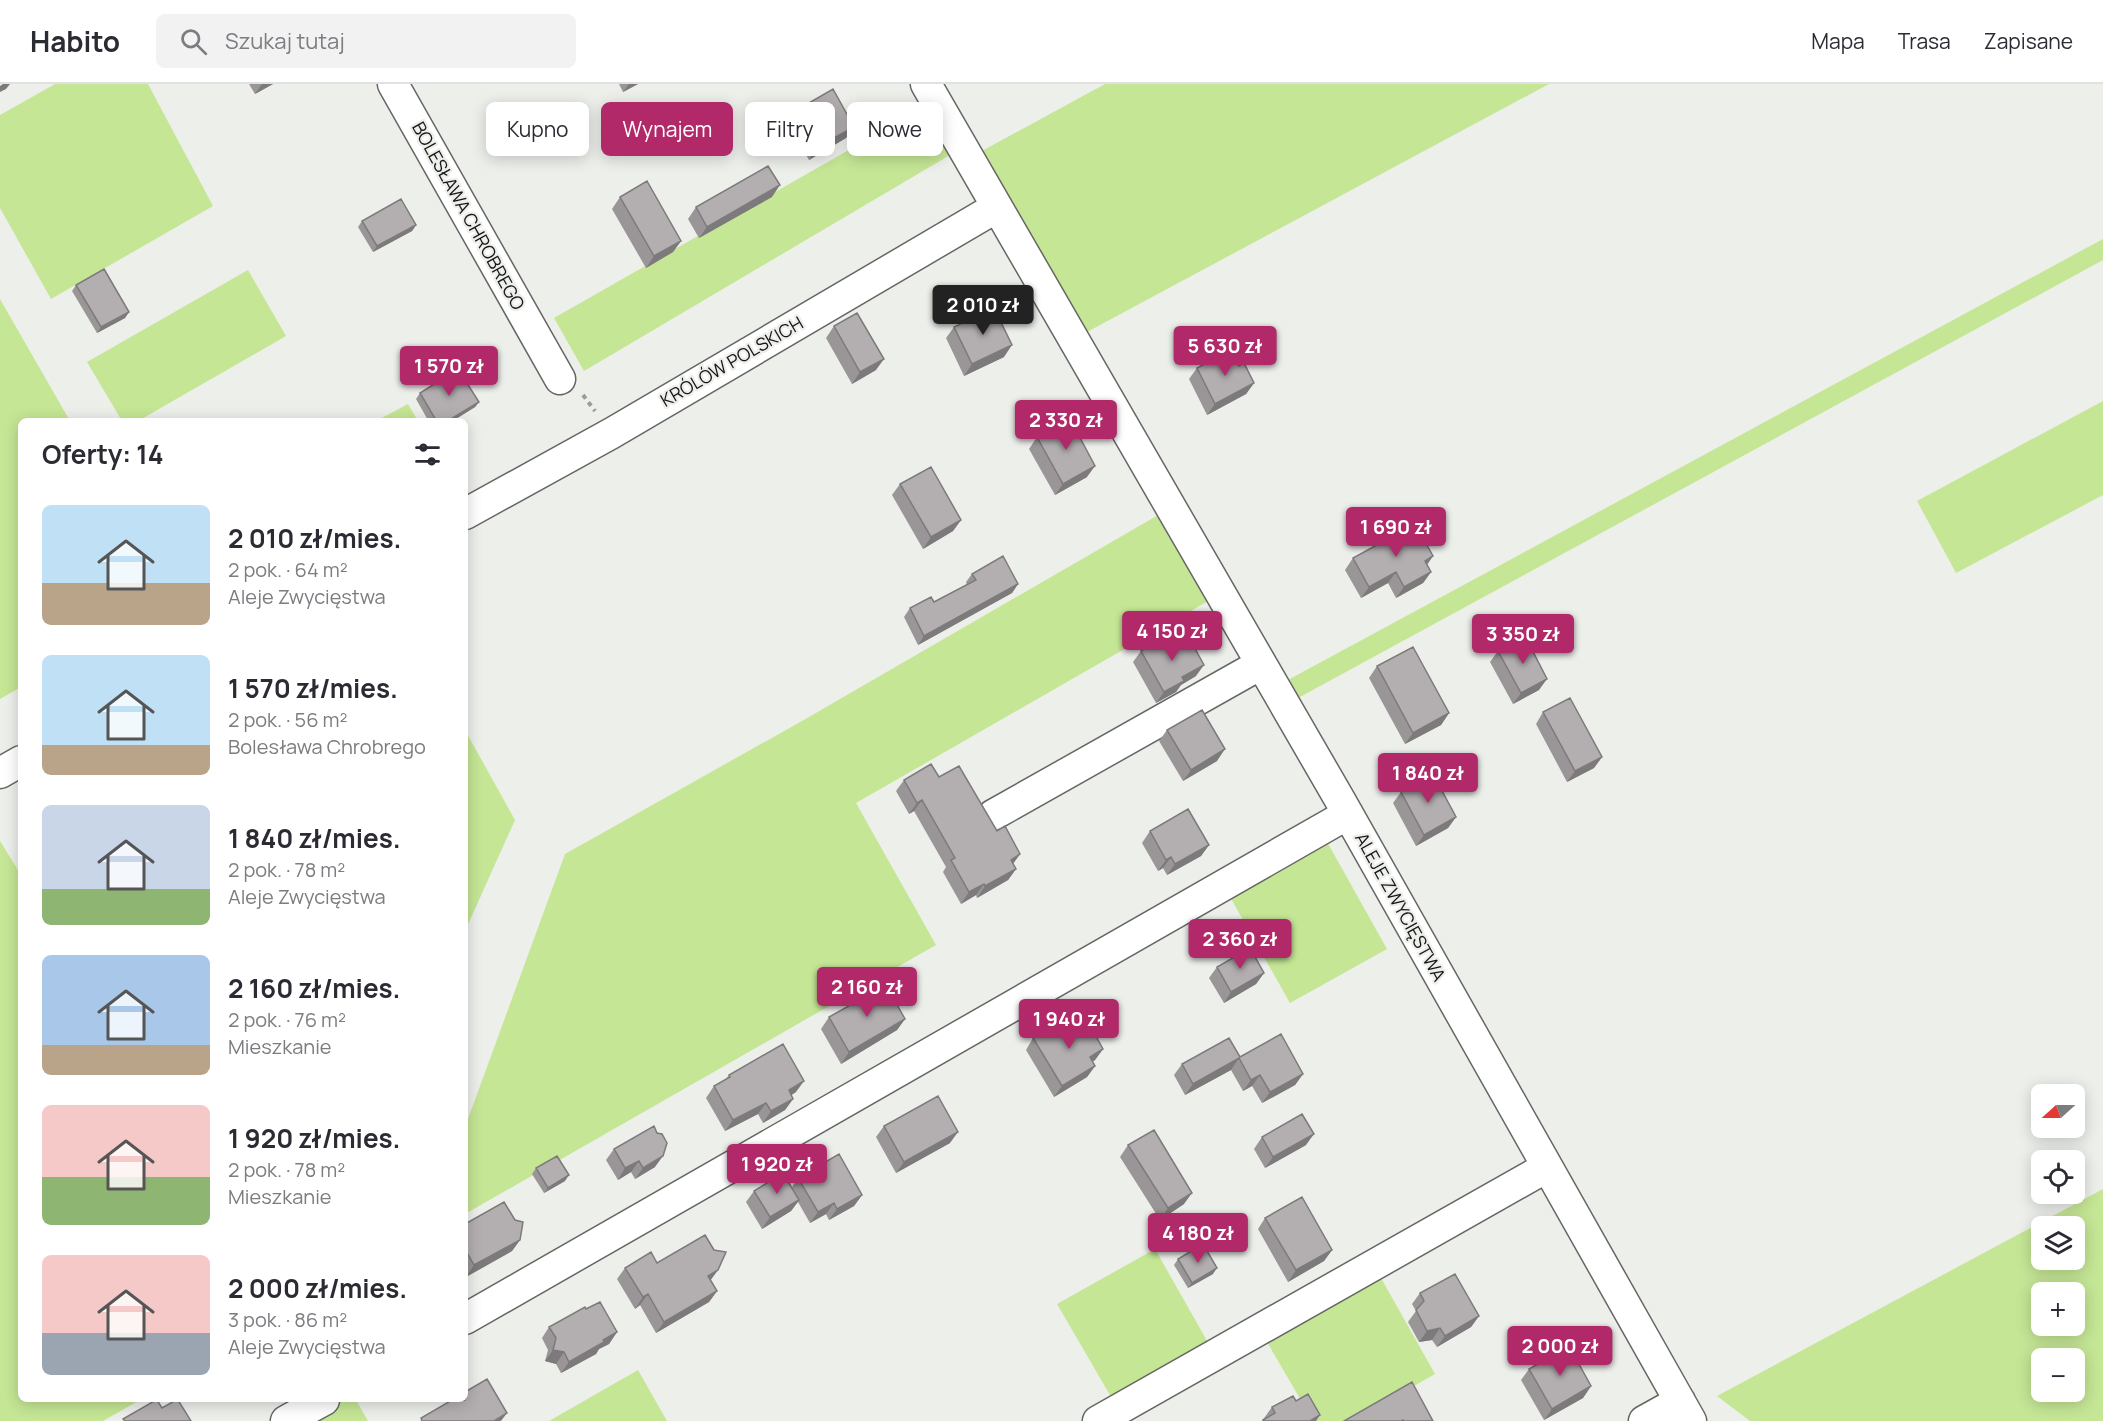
<!DOCTYPE html>
<html lang="pl">
<meta charset="utf-8">
<style>
body{margin:0;font-family:Manrope,sans-serif;background:#f2f2f3;color:#2b2b33;height:100vh;display:flex;flex-direction:column;font-size:22px;white-space:nowrap}
*{box-sizing:border-box;margin:0}
p{font-size:20px;color:#7c7c81}
.icon{flex:none;width:33px;height:33px;fill:none;stroke:currentColor;stroke-width:2;stroke-linecap:round;stroke-linejoin:round}
.map{position:relative;flex:1;overflow:hidden}
.details{position:absolute;left:18px;top:334px;width:450px;height:984px;display:flex;flex-direction:column;background:#fff;border-radius:9px;box-shadow:0 3px 15px #0003}
.details>*{flex:none}
.hud{position:absolute;left:486px;top:18px;width:570px;height:54px;display:flex;gap:12px}
.needle{width:39px;rotate:249deg}
.buttons{position:absolute;left:2031px;top:1000px;display:grid;gap:12px}
.buttons a{display:grid;place-items:center;width:54px;height:54px;border-radius:9px;background:#fff;box-shadow:0 3px 15px #0003;font-size:30px}
.price{position:absolute;translate:-50% -51px;padding:0 14px;border-radius:6px;background:#b12969;color:#fff;font-size:20px;line-height:39px;filter:drop-shadow(0 2px 3px #0008)}
.price::after{content:'';position:absolute;left:50%;top:36px;width:18px;height:14px;margin-left:-9px;background:inherit;clip-path:polygon(0 0,100% 0,50% 100%)}
.price.on{background:#222;color:#fff}
ul{padding:0;list-style:none}
li{display:flex;align-items:center;gap:18px;height:150px;padding:0 24px}
li span{display:grid;place-items:center;flex:none;width:168px;height:120px;border-radius:9px;color:#555}
li>.icon{margin-inline-start:auto}
span .icon{width:72px;height:72px;fill:#fffc;stroke-width:1}
li b{font-size:26px}
h2{display:flex;justify-content:space-between;align-items:center;height:72px;padding:0 24px;font-size:26px}
.tag{padding:0 21px;border-radius:9px;background:#fff;box-shadow:0 3px 15px #0003;font-size:21px;line-height:54px}
.tag.on{background:#b12969;color:#fff}
header{display:flex;align-items:center;gap:36px;box-sizing:border-box;height:84px;padding:0 30px;background:#fff;border-bottom:2px solid #e1e1e2}
header strong{font-size:28px}
nav{display:flex;gap:33px;margin-inline-start:auto;font-size:21px}
.search{width:420px;height:54px;background:#f2f2f3;display:flex;align-items:center;gap:15px;box-sizing:border-box;padding:0 21px;border-radius:9px;color:#7c7c81;font-size:22px}
.map>svg:first-child{display:block}
</style>
<header>
<strong>Habito</strong>
<div class="search"><svg class="icon" aria-label="search" viewBox="0 0 24 24"><circle cx="10" cy="10" r="6"/><path d="M15 15l6 6"/></svg>Szukaj tutaj</div>
<nav><a>Mapa</a><a>Trasa</a><a>Zapisane</a></nav>
</header>
<div class="map">
<svg width="2103" height="1337" viewBox="0 0 2103 1337">
<rect width="100%" height="100%" fill="#edefeb"/>
<!-- green -->
<path fill="#c5e695" fill-rule="evenodd" d="M 55,0 L 148,0 L 213,122 L 51,215 L 0,124 L 0,31 Z
M 1105,0 L 1549,0 L 1087,248 L 980,68 Z
M 919,26 L 950,71 L 584,287 L 554,234 Z
M 2103,155 L 2103,176 L 1298,614 L 1286,597 Z
M 248,186 L 286,252 L 138,337 L 122,337 L 87,278 Z
M 0,215 L 70,337 L 21,338 L 21,603 L 0,615 Z
M 2103,317 L 2103,411 L 1956,489 L 1917,417 Z
M 408,320 L 418,337 L 376,337 Z
M 1160,430 L 1208,517 L 856,719 L 936,861 L 465,1130 L 465,1043 L 565,770 L 802,637 Z
M 465,646 L 515,736 L 465,847 Z
M 1326,756 L 1387,865 L 1290,919 L 1229,811 Z
M 0,757 L 21,791 L 21,1316 L 140,1316 L 103,1337 L 0,1337 Z
M 2103,1105 L 2103,1337 L 1750,1337 L 1717,1312 ZM 2042,1143 L 2074,1143 L 2074,1176 L 2042,1176 ZM 2042,1209 L 2074,1209 L 2074,1242 L 2042,1242 ZM 2042,1275 L 2074,1275 L 2074,1308 L 2042,1308 Z
M 1155,1165 L 1210,1262 L 1114,1318 L 1057,1220 Z
M 1381,1194 L 1435,1290 L 1353,1337 L 1313,1337 L 1267,1258 Z
M 638,1286 L 667,1337 L 549,1337 Z
M 344,1316 L 356,1316 L 368,1337 L 310,1337 L 312,1333 Z"/>
<g fill="none" stroke-linecap="round" stroke-linejoin="round">
<!-- minor casing -->
<g stroke="#666764" stroke-width="33">
<path id="minor" d="M 393,0 L 560,295
M 926,0 L 1340,716 L 1691,1337
M 465,430 L 612,349 L 997,123
M 0,689 L 21,677
M 993,731 L 1261,580
M 465,1235 L 1348,730
M 286,1337 L 324,1316
M 1098,1337 L 1547,1083
M 1644,1337 L 1680,1317"/>
</g>
<!-- path -->
<path stroke="#9b9c99" stroke-width="4" stroke-dasharray="4.5 4.5" stroke-linecap="butt" d="M 583,311 L 595,327"/>
<!-- minor -->
<use href="#minor" stroke="#fff" stroke-width="30"/>
</g>
<!-- wall -->
<path fill="#9a9697" d="M 249,0 L 273,0 L 255,10 Z
M 619,0 L 638,0 L 623,8 Z
M 795,27 L 854,43 L 846,54 L 809,76 L 787,38 Z
M 620,113 L 681,157 L 673,168 L 646,184 L 612,125 Z
M 772,113 L 699,154 L 688,135 L 696,123 Z
M 362,137 L 416,141 L 412,147 L 373,168 L 358,143 Z
M 76,201 L 129,228 L 125,234 L 97,249 L 72,207 Z
M 834,242 L 876,286 L 852,300 L 826,254 Z
M 954,243 L 1004,273 L 964,292 L 946,254 Z
M 1239,282 L 1254,299 L 1246,310 L 1207,331 L 1189,295 L 1197,284 Z
M 420,309 L 479,318 L 475,323 L 451,338 L 429,338 L 416,315 Z
M 1037,353 L 1087,393 L 1055,411 L 1029,365 Z
M 900,400 L 961,436 L 953,447 L 923,465 L 892,411 Z
M 1433,472 L 1427,481 L 1431,488 L 1423,499 L 1396,514 L 1388,499 L 1361,514 L 1345,486 L 1353,474 Z
M 972,490 L 1018,500 L 1012,509 L 918,561 L 904,533 L 910,524 L 934,518 L 967,501 L 966,498 Z
M 1166,564 L 1196,592 L 1181,601 L 1176,608 L 1156,619 L 1133,578 L 1141,567 Z
M 1498,567 L 1539,606 L 1513,620 L 1490,578 Z
M 1377,582 L 1449,629 L 1441,641 L 1405,660 L 1369,594 Z
M 1543,628 L 1602,673 L 1594,684 L 1567,698 L 1536,640 Z
M 1167,646 L 1217,677 L 1183,697 L 1159,657 Z
M 939,693 L 1020,770 L 1013,780 L 1016,785 L 1008,796 L 977,814 L 976,811 L 961,820 L 943,788 L 946,783 L 914,727 L 909,730 L 896,707 L 904,696 Z
M 1401,708 L 1456,733 L 1448,744 L 1416,762 L 1393,719 Z
M 1150,747 L 1209,761 L 1201,772 L 1167,791 L 1163,784 L 1158,787 L 1142,759 Z
M 1217,883 L 1264,889 L 1256,900 L 1224,919 L 1209,894 Z
M 829,933 L 905,935 L 897,946 L 841,980 L 821,945 Z
M 1075,946 L 1103,965 L 1095,976 L 1092,978 L 1095,982 L 1087,993 L 1054,1013 L 1026,966 L 1033,954 Z
M 1240,973 L 1303,990 L 1295,1001 L 1262,1019 L 1252,1002 L 1243,1007 L 1231,986 L 1185,1011 L 1174,991 L 1182,980 Z
M 729,991 L 796,1008 L 791,1011 L 793,1015 L 785,1026 L 763,1039 L 758,1030 L 725,1047 L 706,1014 L 714,1002 L 725,996 Z
M 884,1042 L 950,1059 L 896,1089 L 876,1053 Z
M 657,1049 L 655,1083 L 635,1095 L 631,1088 L 618,1096 L 606,1076 L 614,1065 Z
M 1262,1053 L 1306,1061 L 1265,1084 L 1254,1065 Z
M 1128,1061 L 1184,1120 L 1160,1136 L 1120,1073 Z
M 536,1084 L 565,1097 L 544,1109 L 532,1090 Z
M 798,1094 L 862,1111 L 854,1122 L 829,1136 L 826,1130 L 810,1139 L 798,1118 L 791,1127 L 762,1145 L 746,1118 L 754,1107 L 792,1103 Z
M 1265,1134 L 1332,1166 L 1324,1177 L 1288,1198 L 1258,1145 Z
M 465,1140 L 520,1156 L 512,1167 L 466,1193 L 465,1190 Z
M 1178,1175 L 1213,1190 L 1188,1204 L 1174,1181 Z
M 657,1179 L 718,1186 L 710,1196 L 717,1207 L 709,1218 L 656,1249 L 640,1221 L 635,1225 L 617,1195 L 625,1184 Z
M 1420,1209 L 1479,1232 L 1471,1243 L 1437,1263 L 1432,1256 L 1419,1258 L 1408,1238 L 1416,1227 L 1412,1220 Z
M 586,1225 L 617,1248 L 609,1260 L 599,1265 L 596,1270 L 561,1289 L 556,1280 L 545,1277 L 548,1266 L 542,1254 L 549,1243 Z
M 1529,1285 L 1591,1302 L 1583,1314 L 1544,1336 L 1521,1296 Z
M 1296,1317 L 1316,1337 L 1262,1337 L 1272,1323 Z"/>
<!-- shaded-wall -->
<path fill="#7d7a7b" d="M 3,0 L 10,0 L 6,5 L 0,8 L 0,2 Z
M 262,0 L 273,0 L 255,10 Z
M 629,0 L 638,0 L 623,8 Z
M 854,43 L 846,54 L 809,76 L 816,64 Z
M 780,101 L 772,113 L 699,154 L 707,143 Z
M 416,141 L 412,147 L 373,168 L 377,162 Z
M 681,157 L 673,168 L 646,184 L 654,172 Z
M 129,228 L 125,234 L 97,249 L 101,243 Z
M 1012,261 L 1004,273 L 964,292 L 972,280 Z
M 884,275 L 876,286 L 852,300 L 860,288 Z
M 1254,299 L 1246,310 L 1207,331 L 1215,320 Z
M 479,318 L 475,323 L 451,338 L 446,338 Z
M 1095,382 L 1087,393 L 1055,411 L 1063,400 Z
M 961,436 L 953,447 L 923,465 L 931,453 Z
M 1433,472 L 1425,483 L 1425,477 Z
M 1396,488 L 1388,499 L 1361,514 L 1369,503 Z
M 1431,488 L 1423,499 L 1396,514 L 1404,503 Z
M 1018,500 L 1012,509 L 918,561 L 924,552 Z
M 1204,581 L 1196,592 L 1181,601 L 1176,608 L 1156,619 L 1164,608 L 1182,593 Z
M 1547,595 L 1539,606 L 1513,620 L 1521,609 Z
M 1449,629 L 1441,641 L 1405,660 L 1413,649 Z
M 1225,665 L 1217,677 L 1183,697 L 1191,686 Z
M 1602,673 L 1594,684 L 1567,698 L 1575,687 Z
M 922,716 L 914,727 L 909,730 L 917,719 Z
M 1456,733 L 1448,744 L 1416,762 L 1424,751 Z
M 1209,761 L 1201,772 L 1167,791 L 1175,780 Z
M 1020,770 L 1012,781 L 1011,776 Z
M 1171,773 L 1163,784 L 1158,787 L 1166,776 Z
M 1016,785 L 1008,796 L 977,814 L 985,802 Z
M 984,800 L 976,811 L 961,820 L 969,808 Z
M 1264,889 L 1256,900 L 1224,919 L 1231,908 Z
M 905,935 L 897,946 L 841,980 L 849,968 Z
M 1103,965 L 1095,976 L 1082,984 L 1090,973 Z
M 1239,974 L 1231,986 L 1185,1011 L 1193,1000 Z
M 1095,982 L 1087,993 L 1054,1013 L 1062,1002 Z
M 1303,990 L 1295,1001 L 1262,1019 L 1270,1008 Z
M 1260,991 L 1252,1002 L 1243,1007 L 1251,996 Z
M 804,997 L 796,1008 L 781,1018 L 789,1006 Z
M 793,1015 L 785,1026 L 763,1039 L 771,1027 Z
M 766,1019 L 758,1030 L 725,1047 L 733,1036 Z
M 958,1048 L 950,1059 L 896,1089 L 904,1078 Z
M 1314,1050 L 1306,1061 L 1265,1084 L 1273,1073 Z
M 663,1072 L 655,1083 L 635,1095 L 643,1084 Z
M 639,1077 L 631,1088 L 618,1096 L 625,1084 Z
M 569,1091 L 565,1097 L 544,1109 L 548,1104 Z
M 1192,1109 L 1184,1120 L 1160,1136 L 1168,1124 Z
M 862,1111 L 854,1122 L 829,1136 L 837,1125 Z
M 799,1116 L 791,1127 L 762,1145 L 770,1133 Z
M 834,1119 L 826,1130 L 810,1139 L 818,1128 Z
M 520,1156 L 512,1167 L 466,1193 L 474,1181 Z
M 1332,1166 L 1324,1177 L 1288,1198 L 1296,1186 Z
M 1217,1184 L 1213,1190 L 1188,1204 L 1192,1199 Z
M 718,1186 L 710,1197 L 708,1192 Z
M 717,1207 L 709,1218 L 656,1249 L 664,1238 Z
M 648,1210 L 640,1221 L 635,1225 L 643,1213 Z
M 1479,1232 L 1471,1243 L 1437,1263 L 1445,1252 Z
M 1440,1244 L 1432,1256 L 1419,1258 L 1427,1247 Z
M 617,1248 L 609,1260 L 599,1265 L 596,1270 L 561,1289 L 569,1278 Z
M 553,1266 L 564,1268 L 556,1280 L 545,1277 Z
M 1591,1302 L 1583,1314 L 1544,1336 L 1552,1325 Z
M 507,1329 L 501,1337 L 494,1337 Z
M 1320,1331 L 1316,1337 L 1310,1337 Z"/>
<!-- building -->
<path fill="#b3aeb0" stroke="#7d7a7b" stroke-width="1.5" d="M 833,5 L 854,43 L 816,64 L 795,27 Z
M 768,82 L 780,101 L 707,143 L 696,123 Z
M 647,97 L 681,157 L 654,172 L 620,113 Z
M 401,115 L 416,141 L 377,162 L 362,137 Z
M 104,185 L 129,228 L 101,243 L 76,201 Z
M 994,224 L 1012,261 L 972,280 L 954,243 Z
M 857,229 L 884,275 L 860,288 L 834,242 Z
M 1230,266 L 1239,282 L 1244,279 L 1254,299 L 1215,320 L 1197,284 Z
M 458,285 L 479,318 L 446,338 L 437,338 L 420,309 Z
M 1070,335 L 1095,382 L 1063,400 L 1037,353 Z
M 931,383 L 961,436 L 931,453 L 900,400 Z
M 1415,440 L 1433,472 L 1425,477 L 1431,488 L 1404,503 L 1396,488 L 1369,503 L 1353,474 Z
M 1003,472 L 1018,500 L 924,552 L 910,524 L 931,513 L 934,518 L 976,496 L 972,490 Z
M 1188,552 L 1204,581 L 1182,593 L 1184,597 L 1164,608 L 1141,567 L 1160,555 L 1166,564 Z
M 1525,552 L 1547,595 L 1521,609 L 1498,567 Z
M 1413,563 L 1449,629 L 1413,649 L 1377,582 Z
M 1570,614 L 1602,673 L 1575,687 L 1543,628 Z
M 1202,626 L 1225,665 L 1191,686 L 1167,646 Z
M 931,680 L 939,693 L 959,682 L 997,747 L 1005,742 L 1020,770 L 1011,776 L 1016,785 L 985,802 L 984,800 L 969,808 L 951,776 L 955,774 L 922,716 L 917,719 L 904,696 Z
M 1433,690 L 1456,733 L 1424,751 L 1401,708 Z
M 1188,725 L 1209,761 L 1175,780 L 1171,773 L 1166,776 L 1150,747 Z
M 1250,864 L 1264,889 L 1231,908 L 1217,883 Z
M 886,901 L 905,935 L 849,968 L 829,933 Z
M 1069,936 L 1075,946 L 1088,938 L 1103,965 L 1090,973 L 1095,982 L 1062,1002 L 1033,954 Z
M 1281,950 L 1303,990 L 1270,1008 L 1260,991 L 1251,996 L 1239,974 L 1193,1000 L 1182,980 L 1229,954 L 1240,973 Z
M 783,960 L 804,997 L 789,1006 L 793,1015 L 771,1027 L 766,1019 L 733,1036 L 714,1002 L 730,993 L 729,991 Z
M 938,1012 L 958,1048 L 904,1078 L 884,1042 Z
M 1302,1030 L 1314,1050 L 1273,1073 L 1262,1053 Z
M 654,1042 L 657,1049 L 662,1050 L 667,1059 L 663,1072 L 643,1084 L 639,1077 L 625,1084 L 614,1065 Z
M 1154,1046 L 1192,1109 L 1168,1124 L 1128,1061 Z
M 839,1070 L 862,1111 L 837,1125 L 834,1119 L 818,1128 L 798,1094 Z
M 557,1072 L 569,1091 L 548,1104 L 536,1084 Z
M 783,1089 L 799,1116 L 770,1133 L 754,1107 Z
M 1302,1113 L 1332,1166 L 1296,1186 L 1265,1134 Z
M 504,1118 L 515,1136 L 523,1138 L 520,1156 L 474,1181 L 465,1165 L 465,1140 Z
M 705,1151 L 714,1166 L 726,1168 L 718,1186 L 708,1192 L 717,1207 L 664,1238 L 648,1210 L 643,1213 L 625,1184 L 651,1168 L 657,1179 Z
M 1203,1160 L 1217,1184 L 1192,1199 L 1178,1175 Z
M 1455,1190 L 1479,1232 L 1445,1252 L 1440,1244 L 1427,1247 L 1416,1226 L 1424,1217 L 1420,1209 Z
M 600,1218 L 617,1248 L 603,1256 L 604,1258 L 569,1278 L 564,1268 L 553,1266 L 556,1254 L 549,1243 L 585,1223 L 586,1225 Z
M 1569,1262 L 1591,1302 L 1552,1325 L 1529,1285 Z
M 487,1295 L 507,1329 L 494,1337 L 422,1337 L 421,1334 L 452,1316 L 465,1316 L 465,1308 Z
M 1412,1298 L 1433,1337 L 1404,1337 L 1403,1336 L 1401,1337 L 1344,1337 Z
M 1308,1310 L 1320,1331 L 1310,1337 L 1263,1337 L 1263,1336 L 1275,1329 L 1272,1323 L 1293,1312 L 1296,1317 Z
M 156,1316 L 157,1316 L 162,1324 L 176,1316 L 178,1316 L 191,1337 L 125,1337 L 123,1335 Z"/>
<g text-anchor="middle" stroke-width="4.5" stroke-linejoin="round" paint-order="stroke">
<!-- street labels -->
<g font-size="18" fill="#171716" stroke="#edefeb">
<text transform="translate(468 132) rotate(61)" y="6">BOLESŁAWA CHROBREGO</text>
<text transform="translate(732 278) rotate(-30)" y="6">KRÓLÓW POLSKICH</text>
<text transform="translate(1400 823) rotate(61)" y="6">ALEJE ZWYCIĘSTWA</text>
</g>
</g>
</svg>
<div class="buttons">
<a><svg class="needle" viewBox="-14 -14 28 28"><path d="M0-13l5 13h-10z" fill="#e53935"/><path d="M0 13l5-13h-10z" fill="#7c7c81"/></svg></a>
<a><svg class="icon" aria-label="locate" viewBox="0 0 24 24"><circle cx="12" cy="12" r="6"/><path d="M12 2v4M12 18v4M2 12h4M18 12h4"/></svg></a>
<a><svg class="icon" aria-label="layers" viewBox="0 0 24 24"><path d="M12 4l9 5-9 5-9-5zM3 14l9 5 9-5"/></svg></a>
<a>+</a>
<a>−</a>
</div>
<b class="price on" style="left:983px;top:252px">2 010 zł</b>
<b class="price" style="left:1225px;top:293px">5 630 zł</b>
<b class="price" style="left:449px;top:313px">1 570 zł</b>
<b class="price" style="left:1066px;top:367px">2 330 zł</b>
<b class="price" style="left:1396px;top:474px">1 690 zł</b>
<b class="price" style="left:1172px;top:578px">4 150 zł</b>
<b class="price" style="left:1523px;top:581px">3 350 zł</b>
<b class="price" style="left:1428px;top:720px">1 840 zł</b>
<b class="price" style="left:1240px;top:886px">2 360 zł</b>
<b class="price" style="left:867px;top:934px">2 160 zł</b>
<b class="price" style="left:1069px;top:966px">1 940 zł</b>
<b class="price" style="left:777px;top:1111px">1 920 zł</b>
<b class="price" style="left:1198px;top:1180px">4 180 zł</b>
<b class="price" style="left:1560px;top:1293px">2 000 zł</b>
<div class="hud">
<a class="tag">Kupno</a>
<a class="tag on">Wynajem</a>
<a class="tag">Filtry</a>
<a class="tag">Nowe</a>
</div>
<section class="details">
<h2>Oferty: 14<svg class="icon" aria-label="filters" viewBox="0 0 24 24"><path d="M4 7h16M4 17h16"/><circle cx="9" cy="7" r="2"/><circle cx="15" cy="17" r="2"/></svg></h2>
<ul>
<li><span style="background:linear-gradient(#bfe0f5 65%,#b9a48a 0)"><svg class="icon" aria-label="home" viewBox="0 0 24 24"><path d="M3 11l9-7 9 7M6 9v11h12V9"/></svg></span><div><b>2 010 zł/mies.</b><p>2 pok. · 64 m²</p><p>Aleje Zwycięstwa</p></div></li>
<li><span style="background:linear-gradient(#bfe0f5 75%,#b9a48a 0)"><svg class="icon" aria-label="home" viewBox="0 0 24 24"><path d="M3 11l9-7 9 7M6 9v11h12V9"/></svg></span><div><b>1 570 zł/mies.</b><p>2 pok. · 56 m²</p><p>Bolesława Chrobrego</p></div></li>
<li><span style="background:linear-gradient(#c9d6e8 70%,#8fb573 0)"><svg class="icon" aria-label="home" viewBox="0 0 24 24"><path d="M3 11l9-7 9 7M6 9v11h12V9"/></svg></span><div><b>1 840 zł/mies.</b><p>2 pok. · 78 m²</p><p>Aleje Zwycięstwa</p></div></li>
<li><span style="background:linear-gradient(#a9c7e8 75%,#b9a48a 0)"><svg class="icon" aria-label="home" viewBox="0 0 24 24"><path d="M3 11l9-7 9 7M6 9v11h12V9"/></svg></span><div><b>2 160 zł/mies.</b><p>2 pok. · 76 m²</p><p>Mieszkanie</p></div></li>
<li><span style="background:linear-gradient(#f6c9c9 60%,#8fb573 0)"><svg class="icon" aria-label="home" viewBox="0 0 24 24"><path d="M3 11l9-7 9 7M6 9v11h12V9"/></svg></span><div><b>1 920 zł/mies.</b><p>2 pok. · 78 m²</p><p>Mieszkanie</p></div></li>
<li><span style="background:linear-gradient(#f6c9c9 65%,#9aa5b1 0)"><svg class="icon" aria-label="home" viewBox="0 0 24 24"><path d="M3 11l9-7 9 7M6 9v11h12V9"/></svg></span><div><b>2 000 zł/mies.</b><p>3 pok. · 86 m²</p><p>Aleje Zwycięstwa</p></div></li>
</ul>
</section>
</div>
